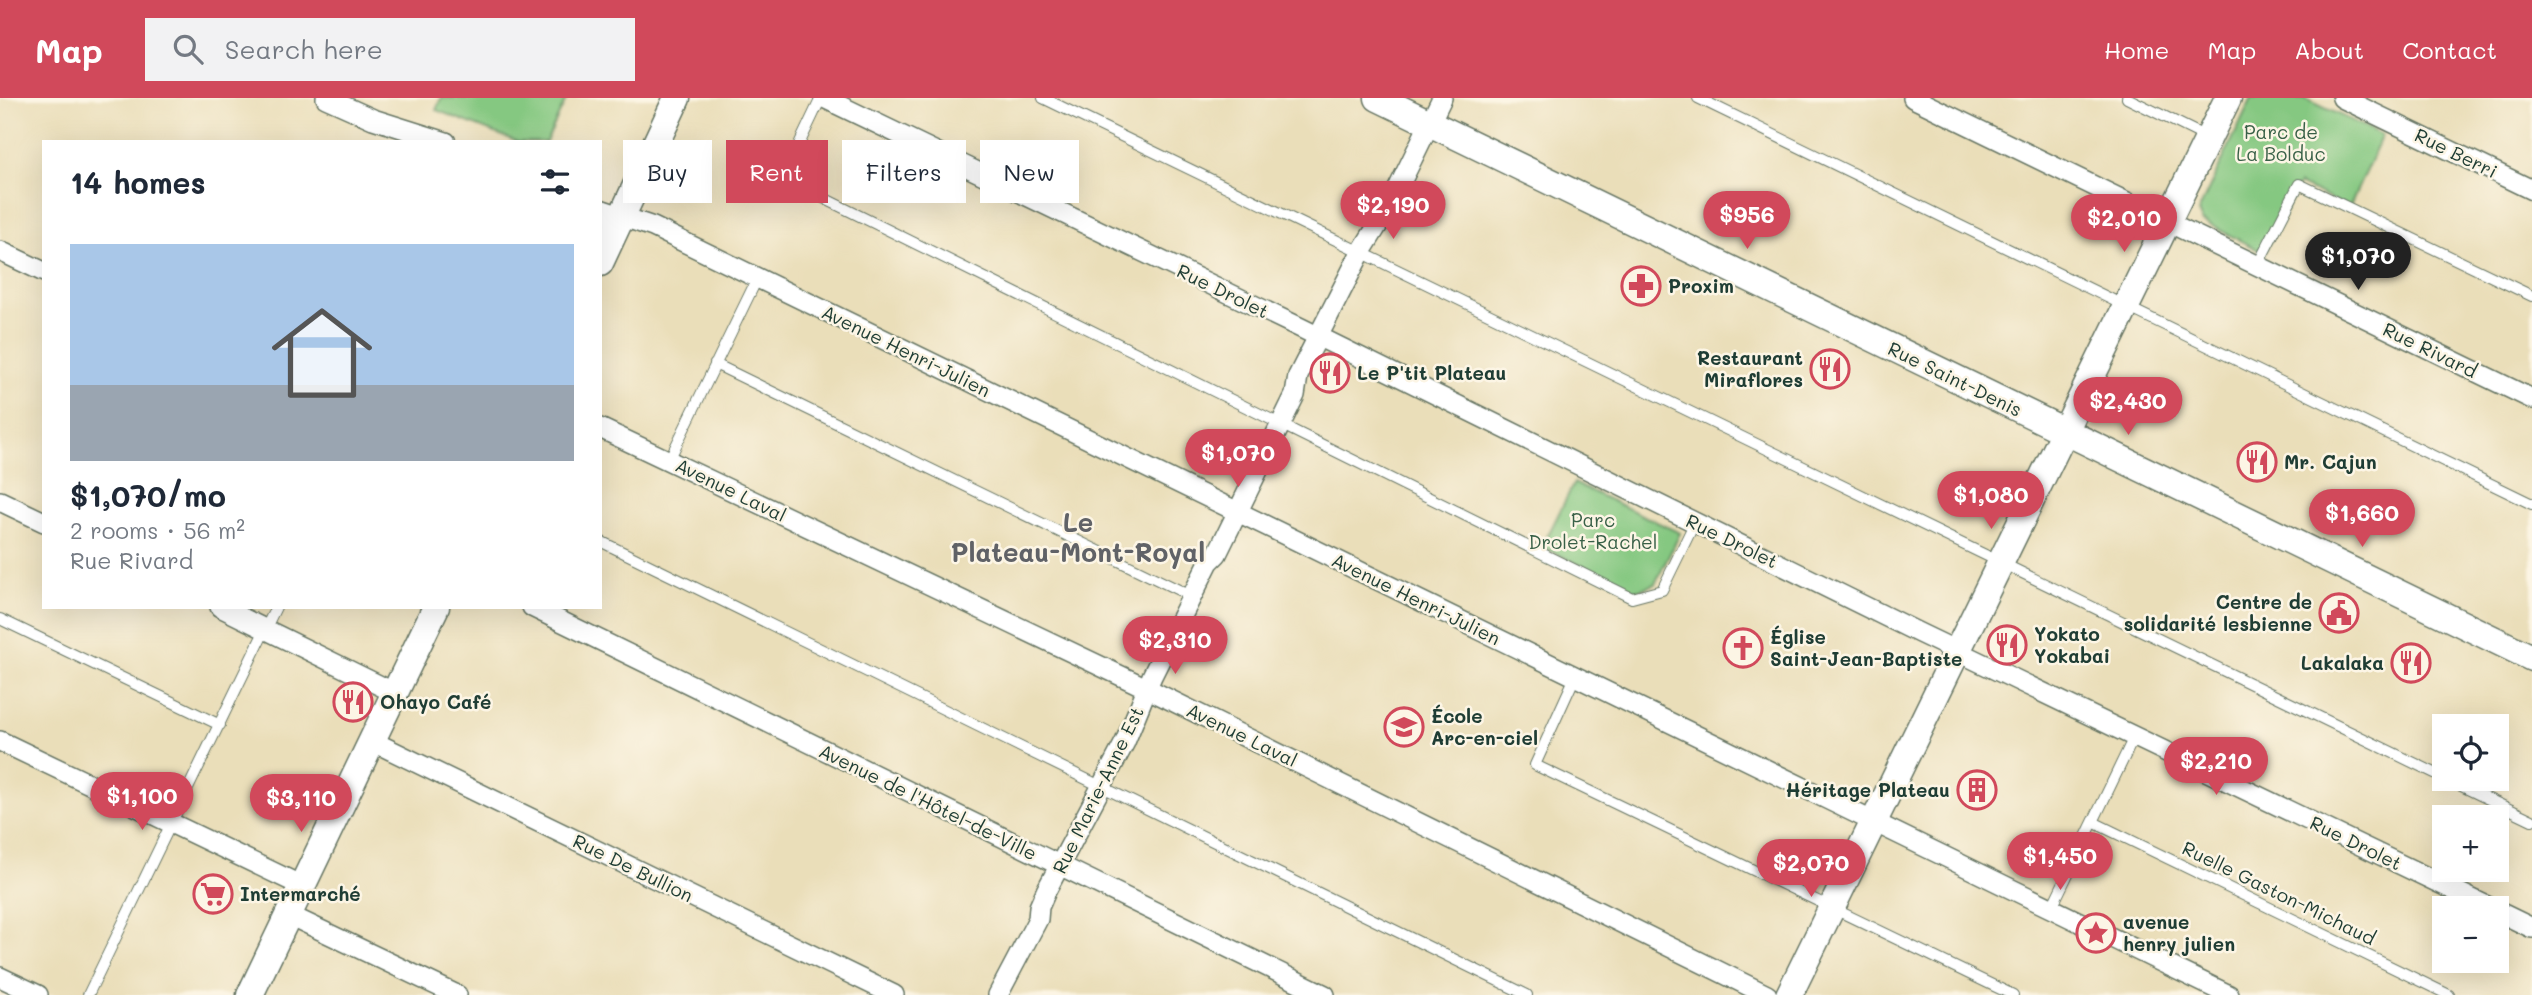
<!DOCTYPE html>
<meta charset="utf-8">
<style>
body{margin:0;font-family:Mali,sans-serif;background:#f2f2f3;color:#1f2937;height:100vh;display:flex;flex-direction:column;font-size:26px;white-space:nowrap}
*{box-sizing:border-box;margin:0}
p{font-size:23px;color:#747a83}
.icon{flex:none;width:38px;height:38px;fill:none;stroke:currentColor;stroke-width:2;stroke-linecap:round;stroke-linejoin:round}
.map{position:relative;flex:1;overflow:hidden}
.sheet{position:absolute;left:42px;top:42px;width:560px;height:469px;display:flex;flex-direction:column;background:#fff;border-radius:0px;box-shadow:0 7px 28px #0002}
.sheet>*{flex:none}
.guide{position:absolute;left:623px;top:42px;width:665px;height:63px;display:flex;gap:14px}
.fabs{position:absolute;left:2432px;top:616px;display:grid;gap:14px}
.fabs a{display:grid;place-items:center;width:77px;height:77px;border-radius:0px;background:#fff;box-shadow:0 7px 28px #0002;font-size:35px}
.price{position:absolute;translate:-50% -60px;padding:0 16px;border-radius:24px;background:#d1495b;color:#fff;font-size:23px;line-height:46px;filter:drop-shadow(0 2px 4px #0008)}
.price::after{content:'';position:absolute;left:50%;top:42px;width:21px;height:16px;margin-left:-10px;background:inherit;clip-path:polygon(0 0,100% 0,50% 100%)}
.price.selected{background:#222;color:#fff}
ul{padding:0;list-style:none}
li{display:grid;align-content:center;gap:14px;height:371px;padding:0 28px}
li+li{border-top:2px solid #e0e1e3}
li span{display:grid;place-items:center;height:217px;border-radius:0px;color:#555}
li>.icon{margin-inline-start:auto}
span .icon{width:126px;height:126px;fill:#fffc;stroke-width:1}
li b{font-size:30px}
h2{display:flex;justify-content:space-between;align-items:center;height:84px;padding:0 28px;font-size:30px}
.tag{padding:0 24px;border-radius:0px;background:#fff;box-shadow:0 7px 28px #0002;font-size:24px;line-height:63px}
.tag.selected{background:#d1495b;color:#fff}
header{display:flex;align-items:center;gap:42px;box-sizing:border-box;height:98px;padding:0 35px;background:#d1495b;color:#fff}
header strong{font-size:33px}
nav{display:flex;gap:38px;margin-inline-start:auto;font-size:24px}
.search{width:490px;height:63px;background:#f2f2f3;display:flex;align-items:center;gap:18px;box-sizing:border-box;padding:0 24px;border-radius:0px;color:#747a83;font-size:26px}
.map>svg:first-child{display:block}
</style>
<header>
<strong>Map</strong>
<div class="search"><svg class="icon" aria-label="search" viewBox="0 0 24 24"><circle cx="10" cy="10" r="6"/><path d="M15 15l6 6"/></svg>Search here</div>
<nav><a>Home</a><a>Map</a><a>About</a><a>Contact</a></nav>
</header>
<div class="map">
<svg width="2532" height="897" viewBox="0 0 2532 897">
<rect width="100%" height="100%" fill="#fcf5e5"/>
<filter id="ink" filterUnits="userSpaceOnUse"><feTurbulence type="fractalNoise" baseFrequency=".0143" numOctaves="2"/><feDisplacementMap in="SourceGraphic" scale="14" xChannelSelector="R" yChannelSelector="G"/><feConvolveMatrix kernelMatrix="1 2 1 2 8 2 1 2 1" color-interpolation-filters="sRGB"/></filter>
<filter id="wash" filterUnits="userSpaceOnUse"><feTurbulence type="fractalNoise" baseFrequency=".00686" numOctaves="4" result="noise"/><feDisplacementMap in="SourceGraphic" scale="28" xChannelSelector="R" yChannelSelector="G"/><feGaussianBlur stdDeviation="1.57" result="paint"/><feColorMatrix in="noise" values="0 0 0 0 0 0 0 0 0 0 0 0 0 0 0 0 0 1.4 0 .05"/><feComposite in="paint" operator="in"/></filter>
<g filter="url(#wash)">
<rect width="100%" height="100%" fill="#eadeb9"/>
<!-- green -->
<path fill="#85c881" stroke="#52825a" stroke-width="2" d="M 441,0 L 567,0 L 546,44 L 518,44 L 436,12 Z
M 2252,0 L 2304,0 L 2382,37 L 2349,110 L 2299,86 L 2264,155 L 2202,123 L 2198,114 Z
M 1574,385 L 1680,435 L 1655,486 L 1635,493 L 1542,449 Z"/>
</g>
<g filter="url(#ink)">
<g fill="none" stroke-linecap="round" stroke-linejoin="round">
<!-- lane casing -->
<g stroke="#667563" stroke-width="12">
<path id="lane" d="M 821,0 L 783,80 L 1632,500 L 1662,492 L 1695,424
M 1043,0 L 2445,680
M 1698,0 L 2532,406
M 2127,0 L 2208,40
M 2257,168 L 2299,86 L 2532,198
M 715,266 L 1191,498
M 669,362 L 757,181
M 600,443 L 1527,897
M 0,521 L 220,627
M 1575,579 L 1535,667 L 2013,897
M 2447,681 L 2532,722
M 2093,724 L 2449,897
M 2051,811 L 2135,637
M 88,897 L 276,509"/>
</g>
<!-- street casing -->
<g stroke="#667563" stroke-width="22">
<path id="street" d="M 326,0 L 373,21 L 446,44
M 824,0 L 1301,230 L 1919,535 L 2491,810
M 1913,0 L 2532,301
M 2342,0 L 2532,92
M 600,111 L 653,129 L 2229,897
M 0,153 L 44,174
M 600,330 L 1136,585 L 1767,897
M 0,403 L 44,424
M 220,509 L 395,595
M 532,509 L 1325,897
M 0,643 L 302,788
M 372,643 L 894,897
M 2497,813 L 2532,830
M 289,817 L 457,897
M 0,879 L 38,897
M 998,897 L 1038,821 L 1039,809 L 1046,793 L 1125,644 L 1152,578 L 1209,464 L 1217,456 L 1295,297 L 1298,278 L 1361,154 L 1389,109 L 1442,0"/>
</g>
<!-- secondary casing -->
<g stroke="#667563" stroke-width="29">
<path id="secondary" d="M 1378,0 L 2532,560
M 600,165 L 677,0
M 250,897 L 436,509
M 1789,897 L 2228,0"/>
</g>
<!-- lane -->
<use href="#lane" stroke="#fff" stroke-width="10"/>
<!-- street -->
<use href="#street" stroke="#fff" stroke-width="19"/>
<!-- secondary -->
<use href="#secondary" stroke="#fff" stroke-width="26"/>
</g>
</g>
<!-- icons -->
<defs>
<g id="pharmacy-ring" transform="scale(2.0125)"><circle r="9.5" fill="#fcf5e5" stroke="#d1495b" stroke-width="1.5"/><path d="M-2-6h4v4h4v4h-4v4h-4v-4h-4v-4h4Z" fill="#d1495b"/></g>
<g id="restaurant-ring" transform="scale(2.0125)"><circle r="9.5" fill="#fcf5e5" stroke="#d1495b" stroke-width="1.5"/><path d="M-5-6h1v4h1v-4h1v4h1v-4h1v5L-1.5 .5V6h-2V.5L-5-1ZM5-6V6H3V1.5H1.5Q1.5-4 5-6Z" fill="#d1495b"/></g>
<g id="civic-ring" transform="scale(2.0125)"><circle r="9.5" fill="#fcf5e5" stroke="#d1495b" stroke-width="1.5"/><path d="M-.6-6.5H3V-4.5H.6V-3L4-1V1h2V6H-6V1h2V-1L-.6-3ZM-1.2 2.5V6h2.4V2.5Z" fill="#d1495b"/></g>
<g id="church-ring" transform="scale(2.0125)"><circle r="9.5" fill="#fcf5e5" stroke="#d1495b" stroke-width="1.5"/><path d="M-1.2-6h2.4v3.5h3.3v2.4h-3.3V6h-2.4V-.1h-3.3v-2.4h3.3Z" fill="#d1495b"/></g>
<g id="school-ring" transform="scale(2.0125)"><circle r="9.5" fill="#fcf5e5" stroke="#d1495b" stroke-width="1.5"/><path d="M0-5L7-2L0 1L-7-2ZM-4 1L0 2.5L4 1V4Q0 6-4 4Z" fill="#d1495b"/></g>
<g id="building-ring" transform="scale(2.0125)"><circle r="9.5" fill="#fcf5e5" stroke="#d1495b" stroke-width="1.5"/><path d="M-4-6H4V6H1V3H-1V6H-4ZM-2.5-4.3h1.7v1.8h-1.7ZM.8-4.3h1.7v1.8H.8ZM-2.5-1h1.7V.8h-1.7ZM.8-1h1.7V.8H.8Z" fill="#d1495b"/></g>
<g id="supermarket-ring" transform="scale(2.0125)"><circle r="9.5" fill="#fcf5e5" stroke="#d1495b" stroke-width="1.5"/><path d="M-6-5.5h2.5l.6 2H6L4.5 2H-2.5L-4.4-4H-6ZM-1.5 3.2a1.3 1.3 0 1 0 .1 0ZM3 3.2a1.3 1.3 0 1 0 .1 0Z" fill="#d1495b"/></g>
<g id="sight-ring" transform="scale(2.0125)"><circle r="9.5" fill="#fcf5e5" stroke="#d1495b" stroke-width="1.5"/><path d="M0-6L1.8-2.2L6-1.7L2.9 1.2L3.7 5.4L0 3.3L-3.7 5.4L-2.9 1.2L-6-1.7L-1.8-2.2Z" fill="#d1495b"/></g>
</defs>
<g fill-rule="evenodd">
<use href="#pharmacy-ring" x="1641" y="188"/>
<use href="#restaurant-ring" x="1830" y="271"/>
<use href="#restaurant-ring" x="1330" y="275"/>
<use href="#restaurant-ring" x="2257" y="364"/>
<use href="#civic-ring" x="2339" y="515"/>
<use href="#restaurant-ring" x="2007" y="547"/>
<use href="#church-ring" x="1743" y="550"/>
<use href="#restaurant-ring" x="2411" y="565"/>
<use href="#restaurant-ring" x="353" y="604"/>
<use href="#school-ring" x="1404" y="629"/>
<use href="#building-ring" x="1977" y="692"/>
<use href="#supermarket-ring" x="213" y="796"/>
<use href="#sight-ring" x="2096" y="835"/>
</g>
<g text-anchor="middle" stroke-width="5" stroke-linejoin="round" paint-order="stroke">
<!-- park labels -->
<g font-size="19" fill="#386047" stroke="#fcf5e5">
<text x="2281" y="41">Parc de<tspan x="2281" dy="22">La Bolduc</tspan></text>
<text x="1593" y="429">Parc<tspan x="1593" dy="22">Drolet-Rachel</tspan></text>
</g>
<!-- street labels -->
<g font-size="19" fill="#1f3d34" stroke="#fcf5e5">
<text transform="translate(2456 55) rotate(26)" y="7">Rue Berri</text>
<text transform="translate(1223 193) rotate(26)" y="7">Rue Drolet</text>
<text transform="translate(2430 252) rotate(26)" y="7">Rue Rivard</text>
<text transform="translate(906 253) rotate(26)" y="7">Avenue Henri-Julien</text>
<text transform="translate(1955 281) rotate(26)" y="7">Rue Saint-Denis</text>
<text transform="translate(731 392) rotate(26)" y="7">Avenue Laval</text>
<text transform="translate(1732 443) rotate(26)" y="7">Rue Drolet</text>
<text transform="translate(1416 501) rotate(26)" y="7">Avenue Henri-Julien</text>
<text transform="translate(1242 637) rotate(26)" y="7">Avenue Laval</text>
<text transform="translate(1098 692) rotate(-64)" y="7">Rue Marie-Anne Est</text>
<text transform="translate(928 704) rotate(26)" y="7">Avenue de l'Hôtel-de-Ville</text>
<text transform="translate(2356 745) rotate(26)" y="7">Rue Drolet</text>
<text transform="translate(633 770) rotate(26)" y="7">Rue De Bullion</text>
<text transform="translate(2279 795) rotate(26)" y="7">Ruelle Gaston-Michaud</text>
</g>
<!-- poi labels -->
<g font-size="19" font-weight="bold" fill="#1f3d34" stroke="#fcf5e5" text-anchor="start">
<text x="1668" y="195">Proxim</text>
<text x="1803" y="267" text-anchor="end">Restaurant<tspan x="1803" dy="22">Miraflores</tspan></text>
<text x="1357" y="282">Le P'tit Plateau</text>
<text x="2284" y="371">Mr. Cajun</text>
<text x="2312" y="511" text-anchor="end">Centre de<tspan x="2312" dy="22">solidarité lesbienne</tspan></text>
<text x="2034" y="543">Yokato<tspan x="2034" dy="22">Yokabai</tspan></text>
<text x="1770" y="546">Église<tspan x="1770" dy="22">Saint-Jean-Baptiste</tspan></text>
<text x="2384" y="572" text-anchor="end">Lakalaka</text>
<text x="380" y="611">Ohayo Café</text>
<text x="1431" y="625">École<tspan x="1431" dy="22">Arc-en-ciel</tspan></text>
<text x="1950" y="699" text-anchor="end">Héritage Plateau</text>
<text x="240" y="803">Intermarché</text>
<text x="2123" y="831">avenue<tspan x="2123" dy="22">henry julien</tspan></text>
</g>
<!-- district labels -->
<g font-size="26" font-weight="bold" fill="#606267" stroke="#fcf5e5">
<text x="1078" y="434">Le<tspan x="1078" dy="30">Plateau-Mont-Royal</tspan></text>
</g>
</g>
</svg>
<div class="fabs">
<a><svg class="icon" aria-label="locate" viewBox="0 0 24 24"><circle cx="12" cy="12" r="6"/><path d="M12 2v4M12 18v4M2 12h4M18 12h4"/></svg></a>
<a>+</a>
<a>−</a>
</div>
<b class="price" style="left:1393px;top:143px">$2,190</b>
<b class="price" style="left:1747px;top:153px">$956</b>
<b class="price" style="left:2124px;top:156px">$2,010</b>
<b class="price selected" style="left:2358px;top:194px">$1,070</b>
<b class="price" style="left:2128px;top:339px">$2,430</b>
<b class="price" style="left:1238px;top:391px">$1,070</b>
<b class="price" style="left:1991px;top:433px">$1,080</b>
<b class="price" style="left:2362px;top:451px">$1,660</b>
<b class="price" style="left:1175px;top:578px">$2,310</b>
<b class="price" style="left:2216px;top:699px">$2,210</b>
<b class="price" style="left:142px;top:734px">$1,100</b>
<b class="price" style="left:301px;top:736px">$3,110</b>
<b class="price" style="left:2060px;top:794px">$1,450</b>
<b class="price" style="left:1811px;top:801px">$2,070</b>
<div class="guide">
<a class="tag">Buy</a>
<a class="tag selected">Rent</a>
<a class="tag">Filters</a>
<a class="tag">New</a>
</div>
<section class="sheet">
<h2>14 homes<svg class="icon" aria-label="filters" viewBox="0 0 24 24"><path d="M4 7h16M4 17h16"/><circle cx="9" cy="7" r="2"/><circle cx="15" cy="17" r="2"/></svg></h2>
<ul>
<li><span style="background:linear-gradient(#a9c7e8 65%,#9aa5b1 0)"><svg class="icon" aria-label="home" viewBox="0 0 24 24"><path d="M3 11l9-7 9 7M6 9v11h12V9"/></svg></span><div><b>$1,070/mo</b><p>2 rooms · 56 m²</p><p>Rue Rivard</p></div></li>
</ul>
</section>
</div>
